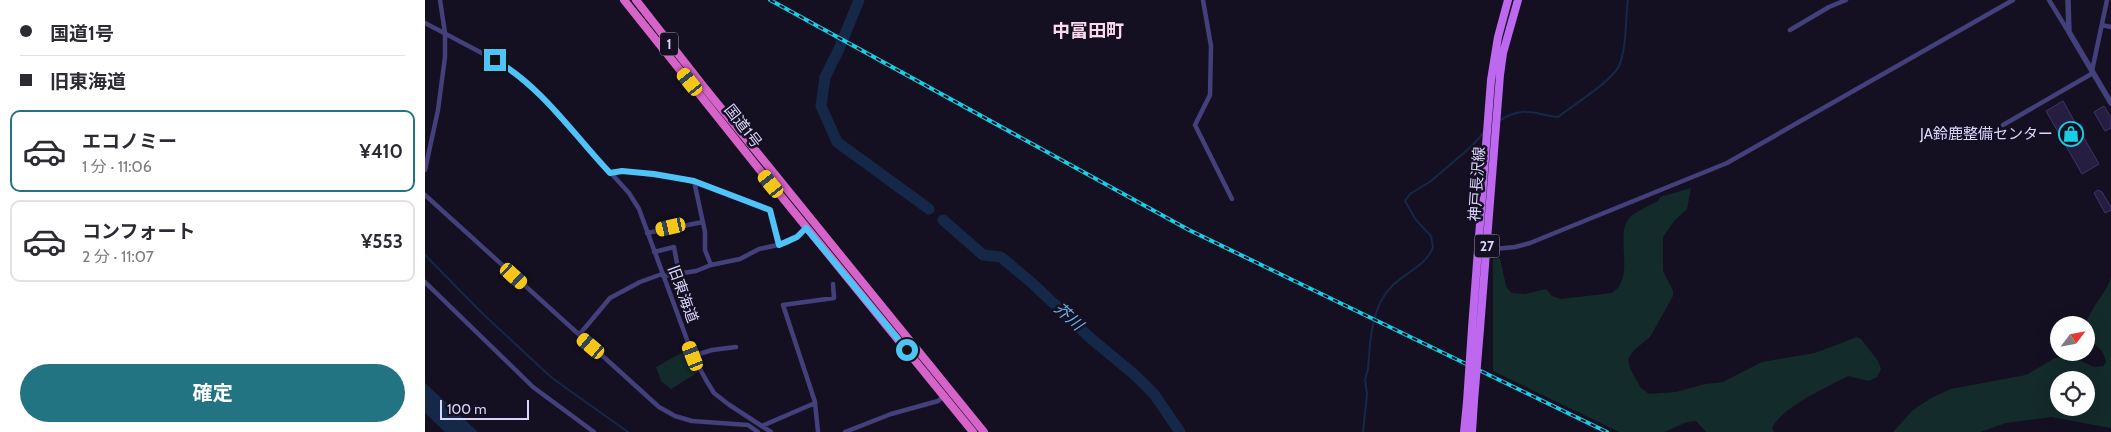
<!DOCTYPE html>
<html lang="ja">
<meta charset="utf-8">
<style>
:root{--surface:#fff;--page:#f2f2f3;--text:#2b2b33;--muted:#7c7c81;--line:#e1e1e2;--accent:#227483}
body{margin:0;font-family:Cabin,"Noto Sans JP",sans-serif;background:var(--page);color:var(--text);height:100vh;display:flex;flex-direction:column;font-size:19px;white-space:nowrap}
*{box-sizing:border-box;margin:0}
p{font-size:16px;color:var(--muted)}
.icon{flex:none;width:28px;height:28px;fill:none;stroke:currentColor;stroke-width:2;stroke-linecap:round;stroke-linejoin:round}
.map{position:relative;flex:1;overflow:hidden}
.drawer{display:flex;flex-direction:column;background:var(--surface);width:425px}
.drawer>*{flex:none}
.hud{display:grid;align-content:center;height:110px;padding:0 20px;background:var(--surface)}
.needle{width:32px;rotate:58deg}
.fabs{position:absolute;left:1625px;top:316px;display:grid;gap:10px}
.fabs a{display:grid;place-items:center;width:45px;height:45px;border-radius:50%;background:var(--surface);box-shadow:0 5px 20px #0002;font-size:25px}
.scale{position:absolute;left:15px;bottom:12px;width:89px;box-sizing:border-box;padding-left:5px;border:2px solid #dad6fb;border-top:0;font-size:14px;line-height:18px;white-space:nowrap;color:#dad6fb;-webkit-text-stroke:4px #141022;paint-order:stroke}
.end{position:absolute;width:22px;height:22px;margin:-11px;border:6px solid #4fc3f7;background:#111;box-shadow:0 0 0 2px #111}
.from{border-radius:50%}
.car{position:absolute;width:15px;height:30px;margin:-15px -8px;border-radius:6px;box-shadow:0 0 4px 1px #0007;background:linear-gradient(#f5c518 24%,#345 0 40%,#f5c518 0 76%,#345 0 86%,#f5c518 0)}
.hud b{display:flex;align-items:center;gap:18px;height:48px;font-size:19px}
.hud b+b{border-top:1px solid var(--line)}
.hud i{width:12px;height:12px;background:var(--text)}
ul{padding:0;list-style:none}
li{display:flex;align-items:center;gap:15px;height:82px;margin:0 10px 8px;padding:0 10px;border:2px solid var(--line);border-radius:10px}
li div{flex:1}
li b{display:block;font-size:19px}
li em{font-style:normal;font-weight:700}
li.on{border-color:var(--accent)}
li>.icon{width:45px;height:45px;stroke-width:1.5}
.action{display:flex;gap:10px;margin-top:auto;padding:10px 20px}
.action a{flex:1;height:58px;border-radius:30px;background:var(--accent);color:#fff;font-size:20px;font-weight:700;line-height:58px;text-align:center}
main{display:flex;flex:1;min-height:0}
.map>svg:first-child{display:block}
.green{fill:#142b2b;fill-rule:evenodd}
.water{fill:#152847}
.lines{fill:none;stroke-linecap:round;stroke-linejoin:round}
.stream{stroke:#152847;stroke-width:2}
.river{stroke:#152847;stroke-width:11}
.building{fill:#261e41;stroke:#3e336a}
.minor{stroke:#43407c;stroke-width:4.5}
.tertiary{stroke:#43407c;stroke-width:5.5}
.primary{stroke:#be68ef;stroke-width:8}
.trunk{stroke:#d663c8;stroke-width:8}
.rail-casing{stroke:#18cee4;stroke-width:4}
.rail{stroke:#141022;stroke-width:2;stroke-dasharray:5.5;stroke-linecap:butt}
.primary-bridge{stroke:#be68ef;stroke-width:8}
.route{stroke:#4fc3f7;stroke-width:6}
.labels{text-anchor:middle;stroke-width:5;stroke-linejoin:round;paint-order:stroke}
.shield{fill:#141022;stroke:#9f9bba;stroke-width:1}
.shield-label{font-size:14px;font-weight:bold;fill:#dad6fb}
.street-label{font-size:15px;fill:#dad6fb;stroke:#141022}
.poi-label{font-size:15px;fill:#dad6fb;stroke:#141022;text-anchor:end}
.water-label{font-size:16px;font-style:italic;fill:#6fb3f0;stroke:#141022}
.quarter-label{font-size:18px;font-weight:bold;fill:#fbd8ee;stroke:#141022}
</style>
<main>
<section class="drawer">
<div class="hud">
<b><i class="from"></i>国道1号</b>
<b><i></i>旧東海道</b>
</div>
<ul>
<li class="on"><svg class="icon" aria-label="car" viewBox="0 0 24 24"><path d="M5 17H2v-5l4-1 3-4h7l3 4 3 1v5h-3M9 17h6M6 11h13"/><circle cx="7" cy="17" r="2"/><circle cx="17" cy="17" r="2"/></svg><div><b>エコノミー</b><p>1 分 · 11:06</p></div><em>¥410</em></li>
<li><svg class="icon" aria-label="car" viewBox="0 0 24 24"><path d="M5 17H2v-5l4-1 3-4h7l3 4 3 1v5h-3M9 17h6M6 11h13"/><circle cx="7" cy="17" r="2"/><circle cx="17" cy="17" r="2"/></svg><div><b>コンフォート</b><p>2 分 · 11:07</p></div><em>¥553</em></li>
</ul>
<div class="action"><a>確定</a></div>
</section>
<div class="map">
<svg width="1686" height="432" viewBox="0 0 1686 432">
<rect width="100%" height="100%" fill="#141022"/>
<path class="green" d="M1266 188 1262 209 1249 221 1238 237V271L1248 291V296L1225 337 1208 351 1203 359 1205 368 1209 376 1216 388 1224 394 1251 392 1280 384 1298 382 1337 362 1390 353 1432 337 1436 339 1453 361 1456 369 1452 377 1444 381 1423 376C1401 388 1358 406 1347 428L1349 432H1281L1271 421 1262 422 1239 432H1194L1068 371V259L1075 258 1081 286 1086 293 1100 294 1121 289 1127 296 1136 299 1187 293C1211 278 1190 238 1203 220 1208 212 1224 206 1233 201L1235 197Z
M1686 278V428L1626 417 1581 423 1555 432H1468L1488 410 1508 397 1526 389 1601 375 1630 358 1652 359 1669 367 1678 366 1681 362C1679 346 1665 345 1661 330 1658 317 1682 292 1686 278ZM1634 380H1661V408H1634Z
M263 349 273 372 246 389 236 381 231 367Z"/>
<path class="water" d="M0 383 53 432H20L0 413Z"/>
<g class="lines">
<path class="stream" d="M1074 121C1098 105 1108 114 1133 117 1147 106 1187 81 1194 66 1202 47 1200 21 1203 0
M0 255 57 313 127 378 203 432
M938 432 942 394 940 380 943 369C945 342 946 306 967 286 981 272 1001 266 1008 247L1006 236 991 220 980 201 985 194 1006 181 1047 146 1060 131"/>
<path class="river" d="M434 0 414 49 400 77 396 106 412 142 504 209
M518 220 558 255 576 257 607 283 663 336 711 376 729 394 755 432"/>
</g>
<path class="building" d="M1638 101 1651 124H1656L1658 128 1656 129 1659 138 1674 164 1657 174 1621 111Z
M1679 106 1686 118V128L1680 131 1669 112Z
M1673 190 1677 192 1686 207V210L1680 213 1669 193Z"/>
<g class="lines">
<path class="minor" d="M778 0 786 46 785 95 770 125 807 199
M1624 0 1643 31
M0 23 70 60 93 75 115 95 204 193 214 209 268 356 281 380 289 393 303 404 346 432
M1677 25 1686 27
M1365 30 1404 7 1421 0
M1667 71 1682 0
M1578 125 1668 73
M0 170 13 110 20 57V33L15 0
M185 173 197 171 259 179 345 210 353 245
M269 181 280 232V250L286 265
M0 195 234 407 250 416 267 421 323 425 333 432
M222 233 278 222
M1059 250 1090 247 1105 243 1302 163 1588 0
M229 252 249 247 254 274
M238 276 271 271 286 265 315 259 334 249 362 243 372 237 381 228
M0 282 108 387 169 432
M154 335 185 298 215 282 237 274
M268 356 287 350 311 347
M337 426 390 403
M393 432 390 402 358 305 409 298 408 284
M420 432 466 414 513 401 519 396"/>
<path class="tertiary" d="M1643 0 1644 32 1686 103"/>
<path class="primary" d="M1047 328 1066 80 1073 37 1083 0
M1055 329 1075 75 1078 53 1093 0
M1039 432 1042 402
M1047 432 1049 401"/>
<path class="trunk" d="M199 0 334 169 548 432
M211 0 279 87 559 432"/>
<defs>
<path id="rail" d="M345 0 764 230 1182 432"/>
</defs>
<use href="#rail" class="rail-casing"/>
<use href="#rail" class="rail"/>
<path class="primary-bridge" d="M1049 401 1055 329
M1042 402 1047 328"/>
</g>
<g class="lines">
<path class="route" d="M70 60C117 87 149 135 185 173L197 171 229 174 269 181 345 210 354 245 372 237 381 228 482 350"/>
</g>
<defs>
<symbol id="shop-ring" viewBox="-11 -11 22 22"><circle r="9.5" fill="#141022" stroke="#18cee4" stroke-width="1.5"/><path d="M-5-2.5h2.3a2.7 3.5 0 0 1 5.4 0H5L5.5 6h-11ZM-1.5-2.5h3a1.5 2.3 0 0 0-3 0Z" fill="#18cee4"/></symbol>
</defs>
<g fill-rule="evenodd">
<use href="#shop-ring" x="1632" y="120" width="28" height="28"/>
</g>
<g class="labels">
<g class="shield">
<rect x="235" y="32.5" width="18" height="23" rx="4"/>
<rect x="1049.5" y="234.5" width="25" height="23" rx="4"/>
</g>
<g class="shield-label">
<text x="244" y="49">1</text>
<text x="1062" y="251">27</text>
</g>
<g class="street-label">
<text transform="translate(318 126) rotate(52)" y="5">国道1号</text>
<text transform="translate(1052 184) rotate(-86)" y="5">神戸長沢線</text>
<text transform="translate(258 294) rotate(70)" y="5">旧東海道</text>
</g>
<g class="poi-label">
<text x="1628" y="139">JA鈴鹿整備センター</text>
</g>
<g class="water-label">
<text transform="translate(644 316) rotate(42)" y="6">芥川</text>
</g>
<g class="quarter-label">
<text x="663" y="37">中冨田町</text>
</g>
</g>
</svg>
<div class="fabs">
<a><svg class="needle" viewBox="-14 -14 28 28"><path d="M0-13l5 13h-10z" fill="#e53935"/><path d="M0 13l5-13h-10z" fill="#7c7c81"/></svg></a>
<a><svg class="icon" aria-label="locate" viewBox="0 0 24 24"><circle cx="12" cy="12" r="6"/><path d="M12 2v4M12 18v4M2 12h4M18 12h4"/></svg></a>
</div>
<div class="scale">100 m</div>
<i class="end from" style="left:482px;top:350px"></i>
<i class="end" style="left:70px;top:60px"></i>
<i class="car" style="left:265px;top:82px;rotate:321deg"></i>
<i class="car" style="left:346px;top:184px;rotate:321deg"></i>
<i class="car" style="left:246px;top:227px;rotate:257deg"></i>
<i class="car" style="left:89px;top:276px;rotate:132deg"></i>
<i class="car" style="left:166px;top:346px;rotate:310deg"></i>
<i class="car" style="left:268px;top:356px;rotate:339deg"></i>
</div>
</main>
